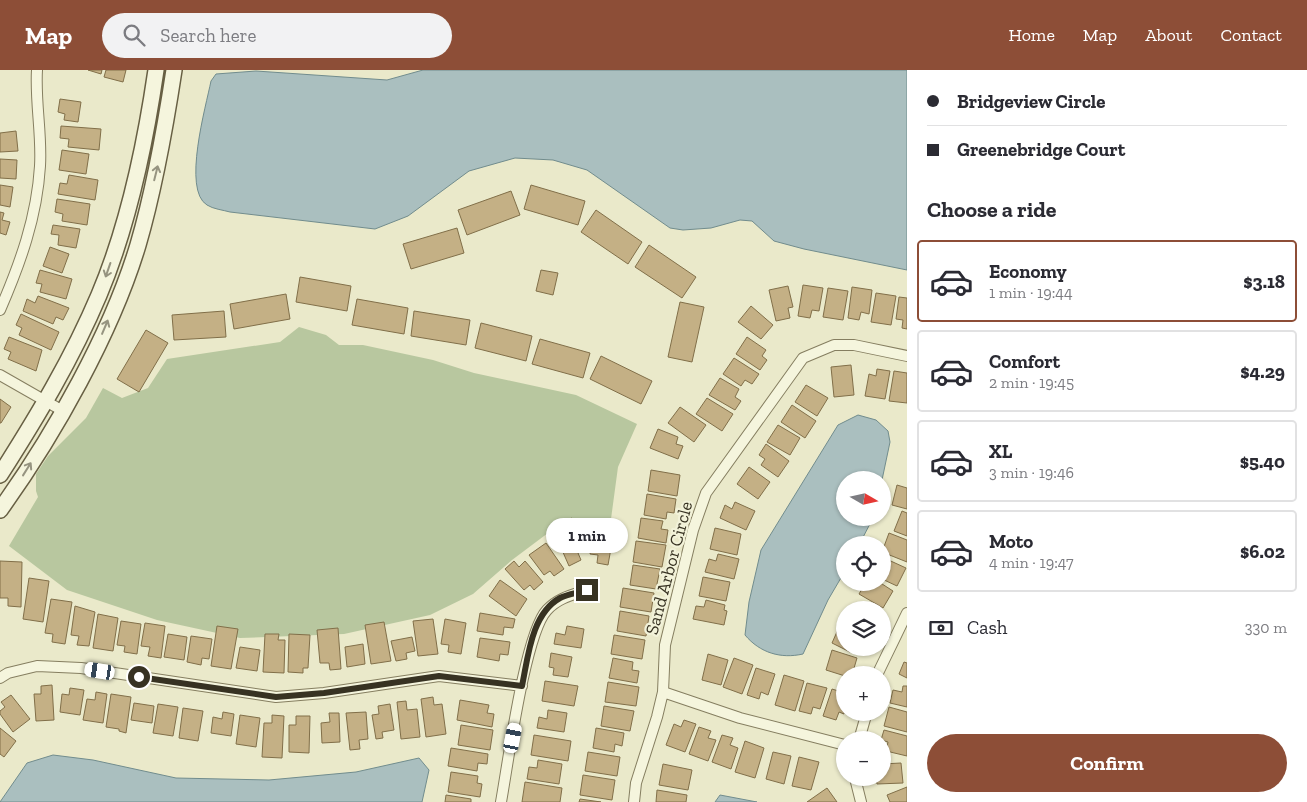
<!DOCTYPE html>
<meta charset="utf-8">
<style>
:root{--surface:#fff;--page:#f2f2f3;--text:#2b2b33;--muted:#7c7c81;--line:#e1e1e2;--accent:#8d4e37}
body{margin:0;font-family:"Zilla Slab",serif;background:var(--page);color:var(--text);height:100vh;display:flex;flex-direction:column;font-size:19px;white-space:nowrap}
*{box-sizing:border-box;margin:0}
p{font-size:16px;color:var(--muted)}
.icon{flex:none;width:28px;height:28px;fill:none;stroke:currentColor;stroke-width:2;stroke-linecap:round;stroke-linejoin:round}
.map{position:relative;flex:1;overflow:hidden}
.sheet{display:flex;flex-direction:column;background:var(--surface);width:400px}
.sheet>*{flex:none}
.top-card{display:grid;align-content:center;height:110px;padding:0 20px;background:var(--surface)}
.needle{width:32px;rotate:99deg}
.tools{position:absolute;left:836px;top:401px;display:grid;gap:10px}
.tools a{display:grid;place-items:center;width:55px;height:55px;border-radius:50%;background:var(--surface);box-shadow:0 1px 4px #0004;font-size:25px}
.end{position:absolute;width:22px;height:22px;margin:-11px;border:6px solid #373222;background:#fff;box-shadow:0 0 0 2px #fff}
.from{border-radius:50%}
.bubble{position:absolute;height:35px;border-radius:18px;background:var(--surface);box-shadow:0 1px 4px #0004;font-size:16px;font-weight:800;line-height:35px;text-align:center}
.car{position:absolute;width:15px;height:30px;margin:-15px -8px;border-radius:6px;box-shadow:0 0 4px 1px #0007;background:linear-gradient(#fff 24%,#345 0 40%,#fff 0 76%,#345 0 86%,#fff 0)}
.top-card b{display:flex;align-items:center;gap:18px;height:48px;font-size:19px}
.top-card b+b{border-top:1px solid var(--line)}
.top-card i{width:12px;height:12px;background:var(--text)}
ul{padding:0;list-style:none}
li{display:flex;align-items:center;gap:15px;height:82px;margin:0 10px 8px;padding:0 10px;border:2px solid var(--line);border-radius:5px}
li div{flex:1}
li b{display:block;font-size:19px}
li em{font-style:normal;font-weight:800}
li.selected{border-color:var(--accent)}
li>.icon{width:45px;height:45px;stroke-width:1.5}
h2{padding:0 20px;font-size:22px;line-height:60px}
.pay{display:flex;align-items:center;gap:12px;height:55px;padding:0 20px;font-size:19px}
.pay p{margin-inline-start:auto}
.cta{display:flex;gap:10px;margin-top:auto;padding:10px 20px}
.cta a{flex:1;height:58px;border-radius:30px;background:var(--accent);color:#fff;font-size:20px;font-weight:800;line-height:58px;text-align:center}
header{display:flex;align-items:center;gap:30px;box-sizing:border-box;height:70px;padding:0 25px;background:var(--accent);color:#fff}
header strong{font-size:24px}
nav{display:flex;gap:28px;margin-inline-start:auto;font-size:18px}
.search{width:350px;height:45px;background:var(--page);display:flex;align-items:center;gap:12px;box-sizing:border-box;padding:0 18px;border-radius:28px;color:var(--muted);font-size:19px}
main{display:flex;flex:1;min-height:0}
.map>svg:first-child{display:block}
.green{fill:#b8c79f}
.water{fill:#aabfbf;stroke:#718c8d}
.building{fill:#c4b085;stroke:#816f49}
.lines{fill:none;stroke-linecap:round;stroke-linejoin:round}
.street-casing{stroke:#857e60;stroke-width:12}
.secondary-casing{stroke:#675f43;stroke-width:18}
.street{stroke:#f5f5dd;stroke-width:10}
.secondary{stroke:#f5f5dd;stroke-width:15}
.oneway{stroke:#969480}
.route{stroke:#373222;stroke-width:6}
.labels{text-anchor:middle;stroke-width:4.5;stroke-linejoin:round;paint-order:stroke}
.street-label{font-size:18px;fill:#373222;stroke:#f2f2d9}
</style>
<header>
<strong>Map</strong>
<div class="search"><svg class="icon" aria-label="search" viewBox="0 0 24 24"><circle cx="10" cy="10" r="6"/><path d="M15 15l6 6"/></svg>Search here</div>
<nav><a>Home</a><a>Map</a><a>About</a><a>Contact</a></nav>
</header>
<main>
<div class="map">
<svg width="907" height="732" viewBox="0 0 907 732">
<rect width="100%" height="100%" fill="#eae9ca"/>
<path class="green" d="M299 257 326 265 339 275H363L433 290 474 303 576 325 637 354 618 397 611 449H585L556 457 512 490 473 524 430 545 344 564 240 568 157 550 67 520 9 476 38 427 36 421V404L48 386 86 348 103 318 122 328 148 318 167 289 280 272Z"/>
<path class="water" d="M423 0H907V200L804 179 774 171 752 151 740 150 711 158 683 160 670 158 587 100 553 90 515 88 469 101 408 146 375 159 230 142C223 140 213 139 207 135 182 120 206 36 211 11L216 4 256 1 387 10Z
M858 345 876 350 888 361 890 372 882 410H845V448H873L859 475H845V501L828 530 803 584C781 589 760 583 745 565L749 532 761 480 838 355Z
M53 685 93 690 176 708 269 710 356 702 419 688 429 700 422 732H0L27 693Z
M720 725 757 732H715Z"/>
<path class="building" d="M88 0H102L101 4Z
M106 0H126L123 12 104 7Z
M60 29 81 32 78 52 64 50 65 44 58 42Z
M61 56 101 59 99 80 68 77 69 69 60 68Z
M16 61 18 81 0 82V63Z
M62 80 89 84 86 104 59 100Z
M0 89 17 90 16 109 0 108Z
M69 105 98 110 95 130 58 124 60 113 67 114Z
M0 115 13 117 10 137 0 135Z
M531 115 585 131 578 155 524 139Z
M511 121 520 145 467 165 458 140Z
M57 129 90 134 87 155 62 151 63 144 55 142Z
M596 140 642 172 628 194 581 162Z
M0 142 4 143 2 150 10 152 6 165 0 163Z
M53 155 80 159 76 178 58 175 59 165 51 164Z
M457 158 464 183 411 199 403 174Z
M649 175 696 207 682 228 635 197Z
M50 177 69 184 62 203 43 196Z
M40 200 72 209 66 229 40 222 42 214 36 213Z
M541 200 558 203 553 225 536 221Z
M300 207 351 216 347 241 296 232Z
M803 215 823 218 819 241 812 240 810 248 798 246Z
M788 216 793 237 788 238 790 248 776 251 769 220Z
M852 217 872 220 869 244 861 242 859 250 848 248Z
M828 218 848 221 843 250 823 247Z
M876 223 896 226 891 255 871 252Z
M286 224 290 249 234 259 230 234Z
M38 226 69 238 63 250 56 247 53 254 23 241 27 229 35 233Z
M899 227 907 228V259L902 258 903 250 896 249Z
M357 229 408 238 404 264 352 255Z
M680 232 704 237 692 292 668 287Z
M751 236 773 255 761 269 738 252Z
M224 241 226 267 174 270 172 245Z
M414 241 470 250 466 275 411 266Z
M21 244 59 262 51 280 19 265 22 258 16 255Z
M481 253 532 266 526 291 475 278Z
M146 260 168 273 139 322 117 309Z
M9 267 42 280 36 301 8 289 11 282 4 279Z
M747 267 766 280 762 286 767 290 760 300 736 284Z
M540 269 590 283 583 308 532 294Z
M601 286 652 311 641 334 590 309Z
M734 288 759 304 752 314 745 310 741 316 723 304Z
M851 295 854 325 834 327 831 297Z
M877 299 890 301 885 329 865 326 869 304 876 306Z
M894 301 907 303V333L889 331Z
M720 308 739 319 735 327 741 331 735 340 709 325Z
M806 315 828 328 817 346 795 332Z
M707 328 733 344 722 361 696 344Z
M0 329 11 337 1 353H0Z
M792 335 816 351 805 368 781 352Z
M680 337 706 355 694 372 668 353Z
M778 355 800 368 790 385 767 372Z
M658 359 678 367 676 374 683 376 678 389 650 378Z
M766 374 789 391 778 407 761 395 765 389 759 385Z
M749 397 770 412 758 429 737 414Z
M651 400 680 405 677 426 648 421Z
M897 415 907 418V439L892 435Z
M647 424 676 429 674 443 667 442 666 449 644 445Z
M735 432 755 441 746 460 720 448 725 435 732 439Z
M902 441 907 443V466L894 461Z
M572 448 586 479 578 483 581 490 569 496 552 457Z
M641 448 663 451 661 459 668 460 666 473 638 468Z
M595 452 615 456 608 495 597 493 598 485 590 484Z
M715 458 741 464 737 485 710 479Z
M889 463 907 470V492L882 482Z
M636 471 666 475 662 497 633 492Z
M546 473 564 499 554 506 550 501 544 505 529 485Z
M718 484 739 489 734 509 705 502 709 489 716 491Z
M882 487 906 498 897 516 882 509Z
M0 491 22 492 21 537 8 536V528H0Z
M514 491 519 497 525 491 543 512 534 520 530 515 524 520 505 499Z
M633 495 660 499 656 519 630 515Z
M703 507 730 512 726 531 699 526Z
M29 508 49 511 43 552 23 549Z
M500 510 527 529 516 546 489 526Z
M866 512H879L893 521 883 538 859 524Z
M623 518 654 523 651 542 620 537Z
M51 529 72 532 65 574 52 572 53 564 45 563Z
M706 530 725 535 724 540 727 541 724 555 693 549 696 536 704 537Z
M856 533 869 540H852Z
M75 536 95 542 89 576 77 575 79 566 71 565Z
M620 541 649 546 646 566 617 561Z
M480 543 515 549 513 558 504 557 503 565 477 561Z
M98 544 118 548 113 581 93 578Z
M433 549 438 584 418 586 413 551Z
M445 549 466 553 461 584 448 582 449 575 441 574Z
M121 551 141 554 137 584 124 582 125 576 117 575Z
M384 552 391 591 371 594 365 555Z
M145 553 165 556 161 588 148 586 150 577 141 576Z
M840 555 845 557V578H852L850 582 832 573Z
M217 556 238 559 231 599 211 596Z
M567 556 584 559 581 578 554 574 556 563 565 565Z
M338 558 341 599 330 600 329 593H320L317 560Z
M168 564 187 567 184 590 164 587Z
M265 564H279L278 570H285L284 603 263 602Z
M289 564 310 565 308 598H303V603L288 602Z
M614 565 645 570 642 589 611 584Z
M191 566 212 569 209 589 202 588 201 595 187 592Z
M412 567 415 581 406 583 407 589 396 591 391 571Z
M480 568 510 572 508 585 500 584 499 591 477 587Z
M363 574 365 594 347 597 345 577Z
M240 577 260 580 257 601 236 598Z
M832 580 857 588 852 605 845 606 826 600Z
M551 583 572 587 568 607 553 605 554 598 549 597Z
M708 584 728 590 721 615 702 610Z
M613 588 633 592 632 600 639 601 637 613 609 608Z
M734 588 753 595 742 624 723 617Z
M904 592 907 593V608L899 604Z
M756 598 775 604 768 625 761 622 759 629 747 625Z
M784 605 804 611 795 641 775 635Z
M545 611 578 616 574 636 542 631Z
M608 612 639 617 636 636 605 632Z
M807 613 827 618 820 639 813 637 811 644 799 641Z
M52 615 54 650 36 651 34 624H41V616Z
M903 616H907V637L890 633 893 620 902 622Z
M70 618 84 620 80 645 60 642 62 624 69 625Z
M832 619 845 623 844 644 839 642 836 650 823 646Z
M96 622 107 624 103 653 83 650 87 629 95 630Z
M111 624 131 627 126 663 119 661V659L106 657Z
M11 625 30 649 13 662 0 644V641L5 637 1 632Z
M433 627 434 635 442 634 446 664 426 667 421 629Z
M460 630 489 635 487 643 494 644 492 657 457 650Z
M406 631 407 640 417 639 420 667 401 669 397 632Z
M134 633 154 636 152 653 131 650Z
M158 634 178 637 173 666 153 663Z
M390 634 394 660 382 662 383 668 376 669 372 645 379 644 378 636Z
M604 636 634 641 630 661 601 656Z
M889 637 907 642V662L884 656Z
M183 638 203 641 198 671 179 668Z
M548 640 567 643 564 662 537 658 539 647 547 649Z
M223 642 234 644 231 666 211 663 213 647 222 649Z
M366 642 368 669 359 670 360 679 350 680 346 643Z
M329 643H339L340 672 322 673 321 653 330 652Z
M240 645 260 648 256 677 236 674Z
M272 645 284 646 282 688 262 687 264 653H272Z
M296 646H310L309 683 289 682V655H296Z
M684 650 696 654 685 682 666 675 674 654 681 657Z
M461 655 493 660 490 680 458 675Z
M699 657 711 661 708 668 716 670 708 691 689 684Z
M0 658 16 671 4 687 0 684Z
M596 658 624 663 622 676 615 674 614 682 593 678Z
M884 660 907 666V686L886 681 888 672 881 670Z
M534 665 571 671 568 691 531 685Z
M722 665 733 668 730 675 738 678 731 699 712 692Z
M745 671 764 678 755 708 735 702Z
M451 678 488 684 487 694 478 693 477 701 448 696Z
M588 682 620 687 617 706 585 701Z
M773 682 791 686 784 714 766 709Z
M799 687 819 692 811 720 792 716Z
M538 690 562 694 559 714 527 709 529 697 537 698Z
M901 693 903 713 877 714 876 708H882V694Z
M663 694 692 700 688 720 659 715Z
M451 702 478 706 477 713 482 714 480 727 448 722Z
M583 705 615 710 612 730 580 725Z
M525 712 562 718 560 732H522Z
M907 717V732H890L887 725Z
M827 718 837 732H807Z
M657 720 687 725 686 732H656Z
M446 725 471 729V732H445Z
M580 729 601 732H579Z"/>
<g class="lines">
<defs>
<path id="street" d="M0 240C20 194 37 147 40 96 42 64 35 32 37 0
M0 305 63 341
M877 605 907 543
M0 608 8 603 37 596 81 598 276 627 324 623 439 606 522 616
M663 622 740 648 845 675
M859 670 867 642
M855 708 861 732
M501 732C508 694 525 563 547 540 558 528 572 525 587 520
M634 732 636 713 657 647 663 622 665 575 693 460 706 423 803 288 834 275H854L907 286"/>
<path id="secondary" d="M0 405C37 347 72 289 99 225 129 154 145 76 156 0
M0 440C54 365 112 262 138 175 155 117 165 59 174 0"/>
</defs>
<use href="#street" class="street-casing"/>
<use href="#secondary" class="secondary-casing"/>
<use href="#street" class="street"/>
<use href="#secondary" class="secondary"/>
</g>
<defs><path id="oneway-shaft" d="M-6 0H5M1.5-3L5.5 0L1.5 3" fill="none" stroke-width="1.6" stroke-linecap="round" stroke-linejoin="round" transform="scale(1.25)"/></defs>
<g class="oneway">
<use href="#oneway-shaft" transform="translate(156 103) rotate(-76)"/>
<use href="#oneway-shaft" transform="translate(108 200) rotate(109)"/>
<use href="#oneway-shaft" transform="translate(105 257) rotate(-67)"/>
<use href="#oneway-shaft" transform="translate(27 399) rotate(-58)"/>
</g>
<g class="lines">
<path class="route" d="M139 607 276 627 324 623 439 606 522 616C528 588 531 544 560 528 568 524 578 523 587 520"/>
</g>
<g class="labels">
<g class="street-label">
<text transform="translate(669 498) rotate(-75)" y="6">Sand Arbor Circle</text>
</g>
</g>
</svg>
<div class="tools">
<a><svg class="needle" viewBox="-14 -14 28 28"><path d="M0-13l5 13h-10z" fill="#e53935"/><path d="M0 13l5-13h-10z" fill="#7c7c81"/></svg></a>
<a><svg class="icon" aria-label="locate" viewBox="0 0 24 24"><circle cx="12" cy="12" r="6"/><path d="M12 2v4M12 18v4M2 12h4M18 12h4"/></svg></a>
<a><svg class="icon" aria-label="layers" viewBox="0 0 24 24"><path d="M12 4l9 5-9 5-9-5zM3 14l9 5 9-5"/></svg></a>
<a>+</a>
<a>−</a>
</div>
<i class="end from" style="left:139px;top:607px"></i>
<i class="end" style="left:587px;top:520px"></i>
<div class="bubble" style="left:546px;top:448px;width:82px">1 min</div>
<i class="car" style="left:100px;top:601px;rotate:279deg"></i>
<i class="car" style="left:513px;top:668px;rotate:11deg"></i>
</div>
<section class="sheet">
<div class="top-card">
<b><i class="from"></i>Bridgeview Circle</b>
<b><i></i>Greenebridge Court</b>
</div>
<h2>Choose a ride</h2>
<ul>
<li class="selected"><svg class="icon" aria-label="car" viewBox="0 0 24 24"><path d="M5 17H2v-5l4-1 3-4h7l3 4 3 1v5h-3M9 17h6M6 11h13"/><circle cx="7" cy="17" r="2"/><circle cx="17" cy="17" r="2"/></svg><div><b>Economy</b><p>1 min · 19:44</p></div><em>$3.18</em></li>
<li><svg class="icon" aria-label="car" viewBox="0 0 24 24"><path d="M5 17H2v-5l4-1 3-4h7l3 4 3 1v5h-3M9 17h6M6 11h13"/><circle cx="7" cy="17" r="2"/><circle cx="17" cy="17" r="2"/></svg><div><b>Comfort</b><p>2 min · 19:45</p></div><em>$4.29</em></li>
<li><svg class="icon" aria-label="car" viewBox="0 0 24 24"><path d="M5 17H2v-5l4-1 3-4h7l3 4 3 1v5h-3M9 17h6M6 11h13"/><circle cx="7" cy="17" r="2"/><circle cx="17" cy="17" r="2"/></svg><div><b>XL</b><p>3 min · 19:46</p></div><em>$5.40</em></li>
<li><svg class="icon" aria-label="car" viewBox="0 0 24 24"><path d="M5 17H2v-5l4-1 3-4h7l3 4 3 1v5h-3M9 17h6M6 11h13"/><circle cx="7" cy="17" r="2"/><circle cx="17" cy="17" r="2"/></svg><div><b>Moto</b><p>4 min · 19:47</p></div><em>$6.02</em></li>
</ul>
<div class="pay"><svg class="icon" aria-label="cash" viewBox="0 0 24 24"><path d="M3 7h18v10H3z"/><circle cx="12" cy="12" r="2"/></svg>Cash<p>330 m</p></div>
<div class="cta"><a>Confirm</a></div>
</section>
</main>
